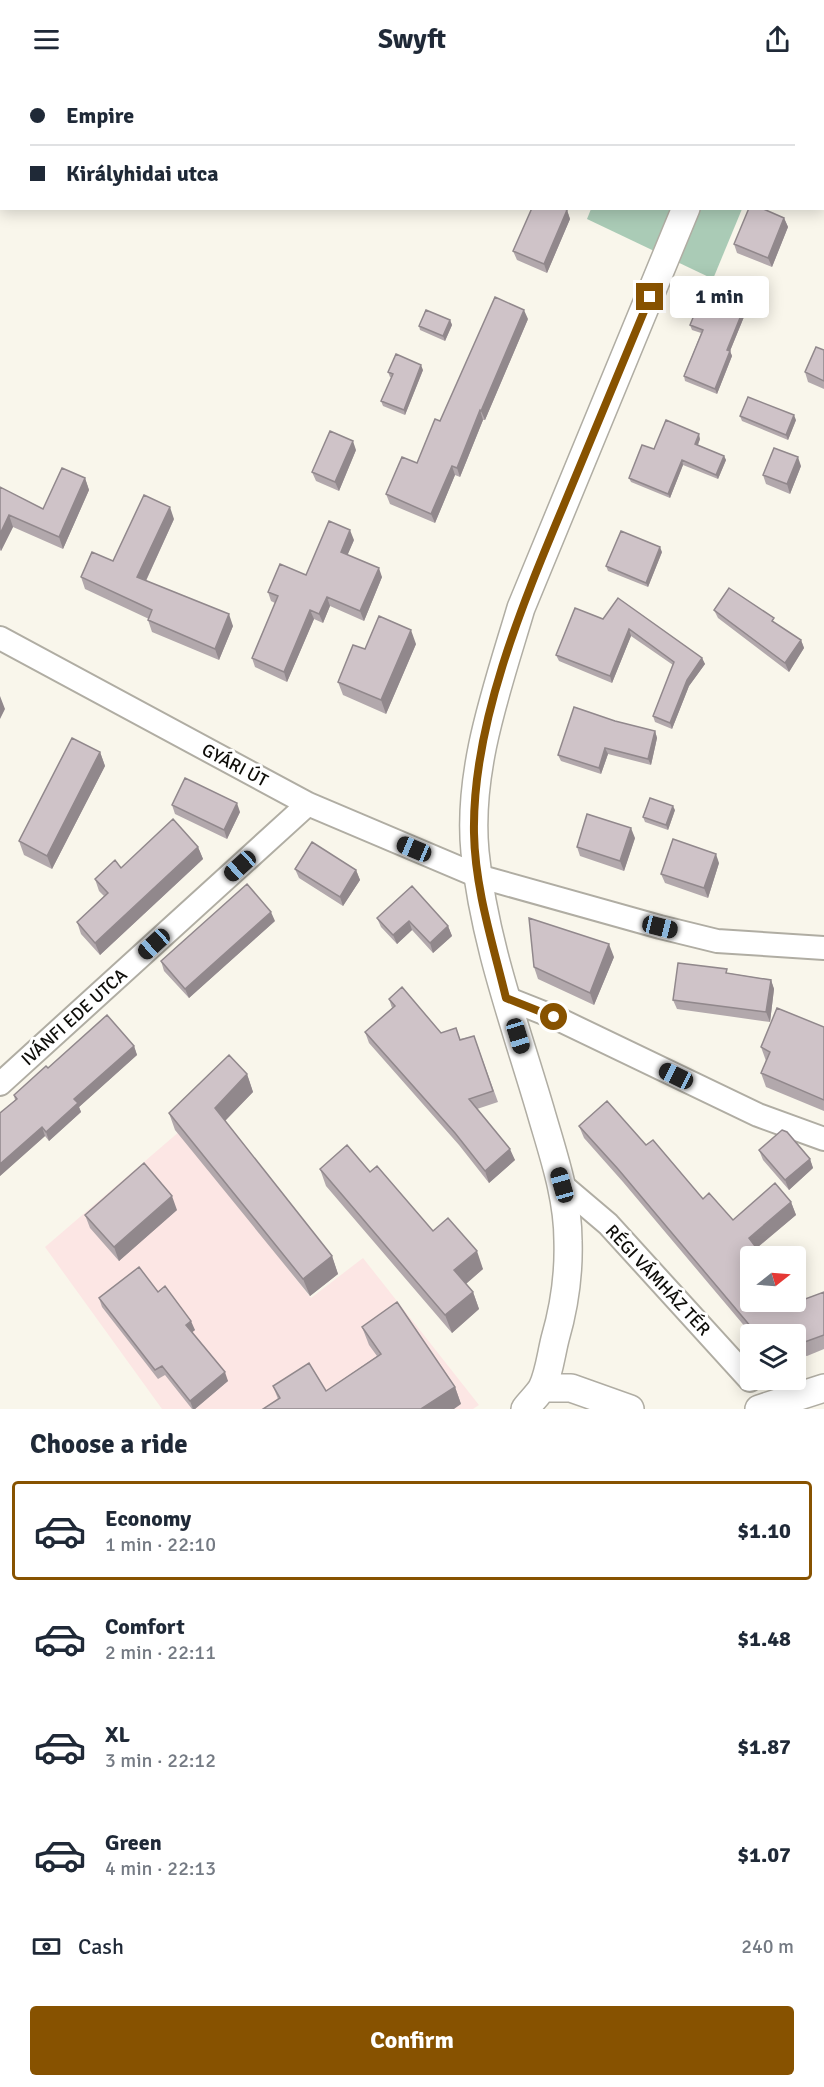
<!DOCTYPE html>
<meta charset="utf-8">
<style>
:root{--surface:#fff;--page:#f2f2f3;--text:#1f2937;--muted:#747a83;--line:#e0e1e3;--accent:#875200}
body{margin:0;font-family:Signika,sans-serif;background:var(--page);color:var(--text);height:100vh;display:flex;flex-direction:column;font-size:22px;white-space:nowrap}
*{box-sizing:border-box;margin:0}
p{font-size:20px;color:var(--muted)}
.icon{flex:none;width:33px;height:33px;fill:none;stroke:currentColor;stroke-width:2;stroke-linecap:round;stroke-linejoin:round}
.map{position:relative;height:1331px;overflow:hidden}
.sheet{display:flex;flex-direction:column;background:var(--surface);flex:1}
.sheet>*{flex:none}
.top-card{position:absolute;left:0px;top:0px;width:825px;height:132px;box-shadow:0 3px 15px #0003;display:grid;align-content:center;height:132px;padding:0 30px;background:var(--surface)}
.needle{width:39px;rotate:73deg}
.controls{position:absolute;left:740px;top:1168px;display:grid;gap:12px}
.controls a{display:grid;place-items:center;width:66px;height:66px;border-radius:6px;background:var(--surface);box-shadow:0 3px 15px #0003;font-size:30px}
.end{position:absolute;width:27px;height:27px;margin:-14px;border:8px solid #875200;background:#fff;box-shadow:0 0 0 3px #fff}
.from{border-radius:50%}
.bubble{position:absolute;height:42px;border-radius:6px;background:var(--surface);box-shadow:0 3px 15px #0003;font-size:20px;font-weight:700;line-height:42px;text-align:center}
.car{position:absolute;width:18px;height:36px;margin:-18px -9px;border-radius:8px;box-shadow:0 0 4px 2px #0007;background:linear-gradient(#222 24%,#8ab4d8 0 40%,#222 0 76%,#8ab4d8 0 86%,#222 0)}
.top-card b{display:flex;align-items:center;gap:21px;height:57px;font-size:22px}
.top-card b+b{border-top:2px solid var(--line)}
.top-card i{width:15px;height:15px;background:var(--text)}
ul{padding:0;list-style:none}
li{display:flex;align-items:center;gap:18px;height:99px;margin:0 12px 9px;padding:0 18px;border:3px solid transparent;border-radius:6px}
li div{flex:1}
li b{display:block;font-size:22px}
li em{font-style:normal;font-weight:700}
li.active{border-color:var(--accent)}
li>.icon{width:54px;height:54px;stroke-width:1.5}
h2{padding:0 30px;font-size:27px;line-height:72px}
.pay{display:flex;align-items:center;gap:15px;height:66px;padding:0 30px;font-size:22px}
.pay p{margin-inline-start:auto}
.primary-button{display:flex;gap:12px;margin-top:auto;padding:12px 30px}
.primary-button a{flex:1;height:69px;border-radius:6px;background:var(--accent);color:#fff;font-size:24px;font-weight:700;line-height:69px;text-align:center}
header{display:flex;justify-content:space-between;align-items:center;height:78px;padding:0 30px;background:var(--surface);font-size:27px;font-weight:700}
.map>svg:first-child{display:block}
.education{fill:#fce6e4}
.green{fill:#aacbb6}
.lines{fill:none;stroke-linecap:round;stroke-linejoin:round}
.minor-casing{stroke:#b0ada3;stroke-width:26}
.major-casing{stroke:#b0ada3;stroke-width:30}
.minor{stroke:#fff;stroke-width:22}
.major{stroke:#fff;stroke-width:27}
.wall{fill:#b2a8ac}
.shaded-wall{fill:#91888c}
.building{fill:#cfc3c8;stroke:#91888c;stroke-width:1.5}
.route{stroke:#875200;stroke-width:8}
.labels{text-anchor:middle;stroke-width:6;stroke-linejoin:round;paint-order:stroke}
.street-label{font-size:18px;fill:#0e0d09;stroke:#fff}
</style>
<header><svg class="icon" aria-label="menu" viewBox="0 0 24 24"><path d="M4 6h16M4 12h16M4 18h16"/></svg>Swyft<svg class="icon" aria-label="share" viewBox="0 0 24 24"><path d="M12 15V3M7 8l5-5 5 5M5 13v7h14v-7"/></svg></header>
<div class="map">
<svg width="824" height="1331" viewBox="0 0 824 1331">
<rect width="100%" height="100%" fill="#f9f6eb"/>
<path class="education" d="M180 1053 311 1220 363 1180 479 1327 473 1331H162L45 1169Z"/>
<path class="green" d="M591 131H742L713 201 587 141Z"/>
<g class="lines">
<defs>
<path id="minor" d="M0 560 308 726 478 798 660 849 717 863 824 870
M506 920 554 939 758 1037 824 1061
M0 1006 308 726
M562 1107 608 1146 750 1302"/>
<path id="major" d="M739 2V0
M542 1310H571L630 1331
M525 1331C530 1324 538 1317 542 1310 549 1296 551 1277 555 1261 564 1230 569 1196 568 1163 568 1120 554 1079 542 1038 517 952 484 865 475 774 467 692 498 608 521 530L686 130
M759 1331 824 1310"/>
</defs>
<use href="#minor" class="minor-casing"/>
<use href="#major" class="major-casing"/>
<use href="#minor" class="minor"/>
<use href="#major" class="major"/>
</g>
<path class="wall" d="M795 0H824V14V2H796Z
M567 132 570 141 547 195 517 182 513 173Z
M784 140 788 149 772 189 737 175 734 166Z
M746 225 748 229 730 273 732 278 717 316 685 303 684 298 701 255 692 252 690 247Z
M528 241 485 342H483L460 399 455 397 435 445 390 426 386 416 417 385 440 343Z
M450 242 452 247 445 263 420 252 419 248Z
M824 272V311L808 304 805 294Z
M423 292 405 337 383 328 381 323 392 300 390 299 388 294Z
M740 338 796 342 788 362 742 343Z
M700 361 698 367 724 378 726 382 718 401 683 387 670 420 631 404 629 400 654 371Z
M356 372 339 413 316 403 312 394Z
M801 388 790 416 766 406 763 397Z
M85 400 89 412 63 471 13 449 1 473 0 472V409L43 431Z
M174 441 146 503 233 548 219 582 152 554 148 542 149 541 85 511 81 499 113 483Z
M354 462 347 477 382 499 364 543 330 528 323 545 314 541 287 604 255 589 252 580 275 525 271 523 268 514 306 497Z
M662 474 648 509 608 493 606 488Z
M575 530 702 580 705 586 689 608 672 651 655 644 653 638 673 587 631 558 612 605 559 583 556 577Z
M714 532 775 545 801 562 804 570 789 594 718 540Z
M416 566 386 636 343 617 338 604 365 571Z
M615 643 655 653 657 660 651 687 608 676 601 696 561 683 558 677Z
M100 674 105 688 52 791 24 777 19 763Z
M172 727 240 734 227 761 175 736Z
M675 732 668 752 645 744 643 739Z
M635 760 624 793 580 778 577 769Z
M198 769 203 781 100 877 81 856 77 844 104 818 99 813 95 801 121 790Z
M719 785 708 820 665 805 661 796Z
M295 791 356 792 360 802 343 828 299 800Z
M377 840 448 848 452 858 433 875 412 852 397 866 381 849Z
M275 843 189 920 164 893 161 883Z
M614 879 594 927 538 901 534 889Z
M728 895 771 902 774 911 770 944 677 931 673 922Z
M389 921 441 955 456 950 460 961 474 958 498 1024 477 1031 515 1082 489 1105 459 1067 369 965 365 954 392 930Z
M824 949V1033L766 1009 761 995 766 983 761 969Z
M134 968 137 977 79 1029 81 1034 49 1063 45 1058 0 1098V1035L15 1022 14 1017 48 990Z
M247 996 253 1014 225 1043 332 1178 338 1196 310 1218 175 1052 169 1035Z
M579 1048 646 1067 703 1121 733 1142 791 1124 796 1137 757 1170 761 1179H750V1224L789 1227 824 1214V1271L807 1278 795 1276V1257H752L623 1104 584 1060Z
M759 1072 810 1081 813 1090 789 1112 763 1082Z
M320 1091 370 1094 433 1153 483 1191 466 1206 473 1214 479 1231 452 1255 326 1108Z
M177 1132 119 1183 90 1150 85 1137Z
M158 1214 195 1252 192 1254 228 1303 195 1331H192L165 1297 158 1301 102 1229 99 1220Z
M362 1249 455 1309 461 1326 278 1321 273 1308 326 1313 377 1278 369 1267Z"/>
<path class="shaded-wall" d="M22 0H31L30 2H21Z
M2 55V73L1 74 0 71V58Z
M567 132 570 141 547 195 544 186Z
M784 140 788 149 772 189 768 180Z
M746 225 748 229 730 273 732 278 717 316 715 311 727 272Z
M524 232 528 241 485 342 481 333Z
M450 242 452 247 445 263 443 258Z
M421 287 423 292 405 337 404 332Z
M480 332 483 342 460 399 457 390Z
M794 337 796 342 788 362 786 357Z
M699 356 700 361 696 371 695 366Z
M353 363 356 372 339 413 335 404Z
M724 378 726 382 718 401 716 397Z
M798 379 801 388 790 416 787 406Z
M682 382 683 387 670 420 668 416Z
M452 388 455 397 435 445 431 436Z
M85 400 89 412 63 471 59 459Z
M170 429 174 441 142 511 137 499Z
M9 437 13 449 1 473 0 469V456Z
M350 452 354 462 345 483 341 474Z
M660 469 662 474 648 509 646 505Z
M379 490 382 499 364 543 360 533Z
M327 519 330 528 323 545 319 536Z
M310 532 314 541 287 604 284 594Z
M229 536 233 548 219 582 215 571Z
M629 551 631 558 612 605 610 598Z
M411 552 416 566 386 636 381 622Z
M801 562 804 570 789 594 785 585Z
M702 580 705 586 689 608 672 651 670 645 687 602Z
M0 618 5 631 0 641Z
M655 653 657 660 651 687 648 681Z
M605 670 608 676 601 696 599 690Z
M100 674 105 688 52 791 47 778Z
M237 725 240 734 227 761 224 752Z
M673 728 675 732 668 752 666 747Z
M631 750 635 760 624 793 620 783Z
M198 769 203 781 100 877 95 865Z
M716 776 719 785 708 820 704 810Z
M356 792 360 802 343 828 340 819Z
M271 834 275 843 189 920 185 911Z
M409 843 412 852 397 866 393 857Z
M448 848 452 858 433 875 430 865Z
M609 866 614 879 594 927 590 915Z
M771 902 774 911 770 944 766 934Z
M134 968 137 977 79 1029 81 1034 49 1063 46 1054 74 1021Z
M247 996 253 1014 221 1047 215 1030Z
M42 1049 45 1058 0 1098V1086Z
M510 1071 515 1082 489 1105 485 1093Z
M810 1081 813 1090 789 1112 785 1102Z
M172 1118 177 1132 119 1183 114 1169Z
M791 1124 796 1137 753 1173 749 1160Z
M758 1172 761 1179H751Z
M477 1173 483 1191 461 1210 454 1192Z
M332 1178 338 1196 310 1218 303 1201Z
M473 1214 479 1231 452 1255 445 1237Z
M191 1243 195 1252 190 1256 186 1247Z
M225 1294 228 1303 195 1331H193L190 1323Z
M455 1309 461 1326 454 1331H421Z"/>
<path class="building" d="M0 0H22L21 2H2V55L0 58Z
M581 0H604L603 2H584Z
M814 0H824V4V2H818Z
M532 130H563L567 132 544 186 513 173Z
M749 130H761L784 140 768 180 734 166Z
M706 208 746 225 727 272 730 273 715 311 684 298 703 252 690 247Z
M495 219 524 232 481 333 480 332 457 390 452 388 431 436 386 416 402 379 417 385 435 341 440 343Z
M426 232 450 242 443 258 419 248Z
M816 269 824 272V303L805 294Z
M396 276 421 287 404 332 381 323 393 296 388 294Z
M748 319 794 337 786 357 740 338Z
M666 342 699 356 695 366 724 378 716 397 682 382 668 416 629 400 642 367 654 371Z
M330 353 353 363 335 404 312 394Z
M774 370 798 379 787 406 763 397Z
M62 390 85 400 59 459 9 437 0 456V409L43 431Z
M144 417 170 429 137 499 229 536 215 571 148 542 152 532 81 499 92 474 113 483Z
M329 443 350 452 341 474 379 490 360 533 327 519 319 536 310 532 284 594 252 580 278 518 268 514 280 486 306 497Z
M621 453 660 469 646 505 606 488Z
M729 510 774 540 772 543 801 562 785 585 714 532Z
M618 520 702 580 687 602 670 645 653 638 674 584 629 551 610 598 556 577 575 530 603 541Z
M379 538 411 552 381 622 338 604 353 567 365 571Z
M574 629 615 643 655 653 648 681 605 670 599 690 558 677Z
M72 660 100 674 47 778 19 763Z
M185 700 237 725 224 752 172 727Z
M650 720 673 728 666 747 643 739Z
M587 736 631 750 620 783 577 769Z
M173 741 198 769 95 865 77 844 108 815 95 801 115 782 121 790Z
M673 761 716 776 704 810 661 796Z
M312 764 356 792 340 819 295 791Z
M247 806 271 834 185 911 161 883Z
M412 808 448 848 430 865 409 843 393 857 377 840Z
M529 840 609 866 590 915 534 889Z
M678 885 727 891 726 895 771 902 766 934 673 922Z
M402 909 441 955 456 950 460 962 474 958 493 1013 469 1021 510 1071 485 1093 455 1055 365 954 395 928 389 921Z
M777 930 824 949V1022L761 995 770 974 761 969Z
M107 937 134 968 74 1021 78 1025 46 1054 42 1049 0 1086V1035L17 1021 14 1017 46 988 48 990Z
M229 977 247 996 215 1030 332 1178 303 1201 169 1035Z
M607 1023 646 1067 653 1062 703 1121 709 1115 733 1142 775 1105 791 1124 749 1160 758 1172 748 1181 750 1184V1224H787L789 1227 824 1214V1257L802 1265 795 1264V1257H761L757 1256 618 1091 579 1048Z
M782 1052 787 1054 810 1081 785 1102 759 1072Z
M347 1067 370 1094 377 1088 433 1153 448 1140 477 1173 454 1192 473 1214 445 1237 320 1091Z
M144 1085 172 1118 114 1169 85 1137Z
M139 1189 158 1214 165 1208 191 1243 186 1247 225 1294 190 1323 162 1288 155 1292 99 1220Z
M397 1224 455 1309 421 1331H263L280 1320 273 1308 309 1285 326 1313 381 1276 362 1249Z"/>
<g class="lines">
<path class="route" d="M554 939 506 920C493 866 475 811 474 755 472 647 522 527 563 429 592 359 621 289 650 219"/>
</g>
<g class="labels">
<g class="street-label">
<text transform="translate(235 687) rotate(28)" y="6">GYÁRI ÚT</text>
<text transform="translate(74 939) rotate(-42)" y="6">IVÁNFI EDE UTCA</text>
<text transform="translate(658 1202) rotate(47)" y="6">RÉGI VÁMHÁZ TÉR</text>
</g>
</g>
</svg>
<div class="controls">
<a><svg class="needle" viewBox="-14 -14 28 28"><path d="M0-13l5 13h-10z" fill="#e53935"/><path d="M0 13l5-13h-10z" fill="#747a83"/></svg></a>
<a><svg class="icon" aria-label="layers" viewBox="0 0 24 24"><path d="M12 4l9 5-9 5-9-5zM3 14l9 5 9-5"/></svg></a>
</div>
<i class="end from" style="left:554px;top:939px"></i>
<i class="end" style="left:650px;top:219px"></i>
<div class="bubble" style="left:670px;top:198px;width:99px">1 min</div>
<i class="car" style="left:414px;top:771px;rotate:293deg"></i>
<i class="car" style="left:240px;top:788px;rotate:228deg"></i>
<i class="car" style="left:660px;top:849px;rotate:104deg"></i>
<i class="car" style="left:154px;top:866px;rotate:228deg"></i>
<i class="car" style="left:518px;top:958px;rotate:163deg"></i>
<i class="car" style="left:676px;top:998px;rotate:296deg"></i>
<i class="car" style="left:562px;top:1107px;rotate:344deg"></i>
<div class="top-card">
<b><i class="from"></i>Empire</b>
<b><i></i>Királyhidai utca</b>
</div>
</div>
<section class="sheet">
<h2>Choose a ride</h2>
<ul>
<li class="active"><svg class="icon" aria-label="car" viewBox="0 0 24 24"><path d="M5 17H2v-5l4-1 3-4h7l3 4 3 1v5h-3M9 17h6M6 11h13"/><circle cx="7" cy="17" r="2"/><circle cx="17" cy="17" r="2"/></svg><div><b>Economy</b><p>1 min · 22:10</p></div><em>$1.10</em></li>
<li><svg class="icon" aria-label="car" viewBox="0 0 24 24"><path d="M5 17H2v-5l4-1 3-4h7l3 4 3 1v5h-3M9 17h6M6 11h13"/><circle cx="7" cy="17" r="2"/><circle cx="17" cy="17" r="2"/></svg><div><b>Comfort</b><p>2 min · 22:11</p></div><em>$1.48</em></li>
<li><svg class="icon" aria-label="car" viewBox="0 0 24 24"><path d="M5 17H2v-5l4-1 3-4h7l3 4 3 1v5h-3M9 17h6M6 11h13"/><circle cx="7" cy="17" r="2"/><circle cx="17" cy="17" r="2"/></svg><div><b>XL</b><p>3 min · 22:12</p></div><em>$1.87</em></li>
<li><svg class="icon" aria-label="car" viewBox="0 0 24 24"><path d="M5 17H2v-5l4-1 3-4h7l3 4 3 1v5h-3M9 17h6M6 11h13"/><circle cx="7" cy="17" r="2"/><circle cx="17" cy="17" r="2"/></svg><div><b>Green</b><p>4 min · 22:13</p></div><em>$1.07</em></li>
</ul>
<div class="pay"><svg class="icon" aria-label="cash" viewBox="0 0 24 24"><path d="M3 7h18v10H3z"/><circle cx="12" cy="12" r="2"/></svg>Cash<p>240 m</p></div>
<div class="primary-button"><a>Confirm</a></div>
</section>
